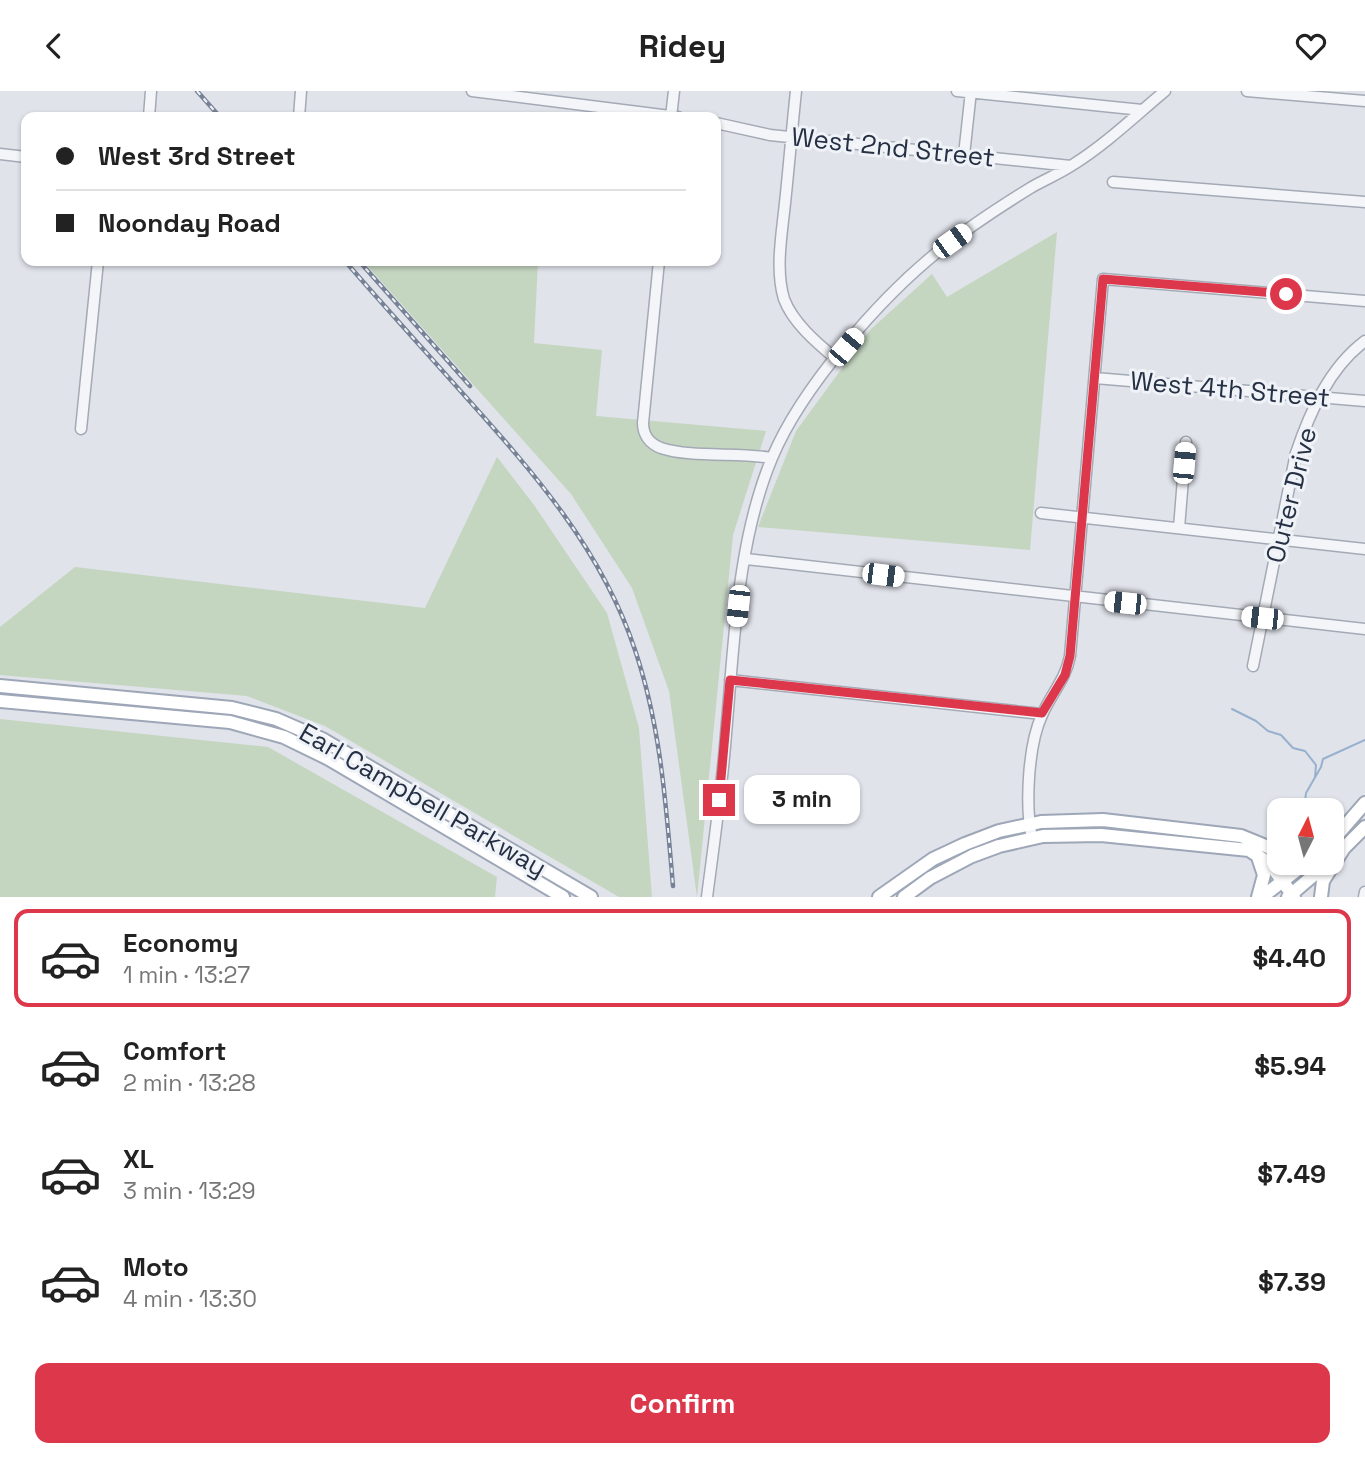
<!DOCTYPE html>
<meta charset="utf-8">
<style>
:root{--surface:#fff;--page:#f2f2f2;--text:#222;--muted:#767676;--line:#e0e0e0;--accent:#dd374b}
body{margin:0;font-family:"Space Grotesk",sans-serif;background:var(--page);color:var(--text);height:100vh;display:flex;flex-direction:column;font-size:26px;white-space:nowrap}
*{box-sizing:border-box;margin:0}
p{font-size:23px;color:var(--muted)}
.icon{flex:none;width:38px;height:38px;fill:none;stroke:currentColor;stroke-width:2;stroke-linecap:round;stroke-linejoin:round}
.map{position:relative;height:806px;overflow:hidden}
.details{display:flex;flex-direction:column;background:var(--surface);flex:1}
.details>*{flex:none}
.hud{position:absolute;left:21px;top:21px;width:700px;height:154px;border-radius:14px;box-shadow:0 2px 5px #0004;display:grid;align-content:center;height:154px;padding:0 35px;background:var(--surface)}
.needle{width:46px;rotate:6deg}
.fabs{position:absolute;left:1267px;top:707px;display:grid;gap:14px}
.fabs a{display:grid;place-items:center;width:77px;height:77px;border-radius:14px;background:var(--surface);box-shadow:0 2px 5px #0004;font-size:35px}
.end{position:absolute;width:32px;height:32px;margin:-16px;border:9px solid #dd374b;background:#fff;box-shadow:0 0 0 4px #fff}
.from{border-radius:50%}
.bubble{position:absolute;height:49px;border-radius:14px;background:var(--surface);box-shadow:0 2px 5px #0004;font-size:23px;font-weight:700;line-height:49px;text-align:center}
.car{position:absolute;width:21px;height:42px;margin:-21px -10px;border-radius:9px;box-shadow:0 0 5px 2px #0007;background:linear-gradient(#fff 24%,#345 0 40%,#fff 0 76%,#345 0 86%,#fff 0)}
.hud b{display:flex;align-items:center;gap:24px;height:66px;font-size:26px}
.hud b+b{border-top:2px solid var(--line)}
.hud i{width:18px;height:18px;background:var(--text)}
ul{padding:12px 0 0;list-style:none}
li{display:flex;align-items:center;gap:21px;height:98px;margin:0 14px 10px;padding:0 21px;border:4px solid transparent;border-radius:14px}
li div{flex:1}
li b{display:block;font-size:26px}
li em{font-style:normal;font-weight:700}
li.current{border-color:var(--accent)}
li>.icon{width:63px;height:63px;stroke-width:1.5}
.button{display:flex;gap:14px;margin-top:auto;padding:14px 35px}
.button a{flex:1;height:80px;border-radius:14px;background:var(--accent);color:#fff;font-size:28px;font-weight:700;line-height:80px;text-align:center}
header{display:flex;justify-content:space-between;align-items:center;height:91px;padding:0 35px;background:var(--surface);font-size:32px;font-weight:700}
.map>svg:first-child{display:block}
.green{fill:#c4d5c0}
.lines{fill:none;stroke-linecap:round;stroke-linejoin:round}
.stream{stroke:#97b0ce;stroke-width:2}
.minor-casing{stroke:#a4aab5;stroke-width:13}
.major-casing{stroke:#9ea7b7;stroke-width:16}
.minor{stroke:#f3f5f8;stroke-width:10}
.major{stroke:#fff;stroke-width:12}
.rail-casing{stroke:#778296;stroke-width:4.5}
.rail{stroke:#eff3f7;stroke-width:2;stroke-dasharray:5;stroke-linecap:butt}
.route{stroke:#dd374b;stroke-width:9}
.labels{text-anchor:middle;stroke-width:6;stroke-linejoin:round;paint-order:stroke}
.street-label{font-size:26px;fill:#263044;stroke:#eff3f7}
</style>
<header><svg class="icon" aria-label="back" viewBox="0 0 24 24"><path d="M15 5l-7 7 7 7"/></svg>Ridey<svg class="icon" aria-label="heart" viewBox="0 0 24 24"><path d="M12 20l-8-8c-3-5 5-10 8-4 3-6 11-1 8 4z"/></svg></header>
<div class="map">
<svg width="1365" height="806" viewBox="0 0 1365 806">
<rect width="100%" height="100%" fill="#e0e3ea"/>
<path class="green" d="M1057 141 1030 459 758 436 796 340 870 239 932 183 947 206Z
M363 170H538L534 252 602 259 596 325 766 340 733 444 697 806 669 600 632 497 571 403Z
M497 366 534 414 607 522 639 637 652 806H619L325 635 247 605 0 584V536L75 476 425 517Z
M0 628 268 656 497 786 495 806H0Z"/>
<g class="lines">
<path class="stream" d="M1232 618 1256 630 1268 640 1281 644 1293 657 1305 660 1316 674 1315 686
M1304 719 1306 702 1321 676 1323 668 1365 649"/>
<defs>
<path id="minor" d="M472 0 678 26
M796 0C792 37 789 75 785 112 782 142 775 178 784 208 793 232 817 252 836 268
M957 0 1142 19
M1247 0 1365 10
M149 26 151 0
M299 26 301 0
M671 26 674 0
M716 32 770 44 1071 75
M0 63 26 66
M964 64 971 0
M1113 91 1365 111
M659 170 643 332C643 344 650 353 661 357 691 367 739 361 772 367
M1095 287 1365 310
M81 338 98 170
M1041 422 1365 458
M1179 437 1186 351
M746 468 1365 538
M1253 575 1296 362C1310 321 1329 277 1365 250
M730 589 1042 623
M1032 747C1025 715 1028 654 1042 624 1051 603 1066 588 1070 565L1103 188 1365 210
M707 806C714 752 722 697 726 643 734 554 737 450 772 367 801 297 881 206 940 159 969 136 1001 115 1032 96 1046 88 1061 82 1074 73 1107 52 1135 25 1165 0
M1364 806 1365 801"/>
<path id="major" d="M0 595 232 617 276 628 322 648 591 806
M0 610 230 631 284 646 329 668 563 806
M1332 750 1365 712
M1340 761 1365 736
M1257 763 1264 784 1258 806
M879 806 933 768 965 753 999 740 1041 731 1103 729 1241 745 1268 756 1276 762 1279 770
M904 806 930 787 972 765 999 755 1043 745 1101 744 1249 759 1270 773 1294 806
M1262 806 1306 772
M1288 806 1328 772
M1321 806 1323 790 1344 757"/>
</defs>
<use href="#minor" class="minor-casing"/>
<use href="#major" class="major-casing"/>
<use href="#minor" class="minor"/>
<use href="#major" class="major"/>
<defs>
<path id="rail" d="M197 0 220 26
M345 170C384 215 425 260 465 305 534 382 602 459 635 559 661 636 666 715 673 795
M359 170 470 295"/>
</defs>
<use href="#rail" class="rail-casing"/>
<use href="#rail" class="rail"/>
</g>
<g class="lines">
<path class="route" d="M719 709 730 589 1042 622 1065 584 1070 565 1103 188 1286 203"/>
</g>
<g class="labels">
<g class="street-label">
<text transform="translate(893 56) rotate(6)" y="9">West 2nd Street</text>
<text transform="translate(1230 298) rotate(5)" y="9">West 4th Street</text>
<text transform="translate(1291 404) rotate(-76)" y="9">Outer Drive</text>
<text transform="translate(423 709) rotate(30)" y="9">Earl Campbell Parkway</text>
</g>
</g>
</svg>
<div class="fabs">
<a><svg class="needle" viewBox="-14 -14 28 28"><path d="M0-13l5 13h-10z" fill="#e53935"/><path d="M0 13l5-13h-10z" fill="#767676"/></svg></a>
</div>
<i class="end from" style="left:1286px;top:203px"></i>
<i class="end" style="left:719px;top:709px"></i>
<div class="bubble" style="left:744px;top:684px;width:116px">3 min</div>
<i class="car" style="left:952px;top:150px;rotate:54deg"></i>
<i class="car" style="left:846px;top:256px;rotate:40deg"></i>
<i class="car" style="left:1184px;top:372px;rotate:5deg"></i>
<i class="car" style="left:883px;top:484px;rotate:97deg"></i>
<i class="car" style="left:1125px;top:512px;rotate:276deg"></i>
<i class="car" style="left:738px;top:515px;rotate:186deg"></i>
<i class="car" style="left:1262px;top:527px;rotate:276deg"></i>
<div class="hud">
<b><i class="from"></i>West 3rd Street</b>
<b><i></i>Noonday Road</b>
</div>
</div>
<section class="details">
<ul>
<li class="current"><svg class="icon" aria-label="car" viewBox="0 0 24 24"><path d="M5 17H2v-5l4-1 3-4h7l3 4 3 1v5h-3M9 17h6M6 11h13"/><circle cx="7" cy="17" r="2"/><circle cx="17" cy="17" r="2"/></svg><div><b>Economy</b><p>1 min · 13:27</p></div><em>$4.40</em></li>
<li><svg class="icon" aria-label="car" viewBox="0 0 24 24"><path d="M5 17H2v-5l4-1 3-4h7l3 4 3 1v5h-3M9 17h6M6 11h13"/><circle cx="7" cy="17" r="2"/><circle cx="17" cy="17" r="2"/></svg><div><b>Comfort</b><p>2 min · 13:28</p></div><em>$5.94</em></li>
<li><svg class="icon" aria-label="car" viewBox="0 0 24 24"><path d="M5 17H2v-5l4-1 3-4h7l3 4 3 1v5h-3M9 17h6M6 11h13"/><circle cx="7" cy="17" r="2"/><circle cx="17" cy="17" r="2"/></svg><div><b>XL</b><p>3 min · 13:29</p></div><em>$7.49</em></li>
<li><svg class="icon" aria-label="car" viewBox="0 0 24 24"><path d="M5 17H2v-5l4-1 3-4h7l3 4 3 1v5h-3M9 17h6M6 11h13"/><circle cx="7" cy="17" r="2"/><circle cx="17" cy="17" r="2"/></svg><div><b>Moto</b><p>4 min · 13:30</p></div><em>$7.39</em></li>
</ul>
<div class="button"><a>Confirm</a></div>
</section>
